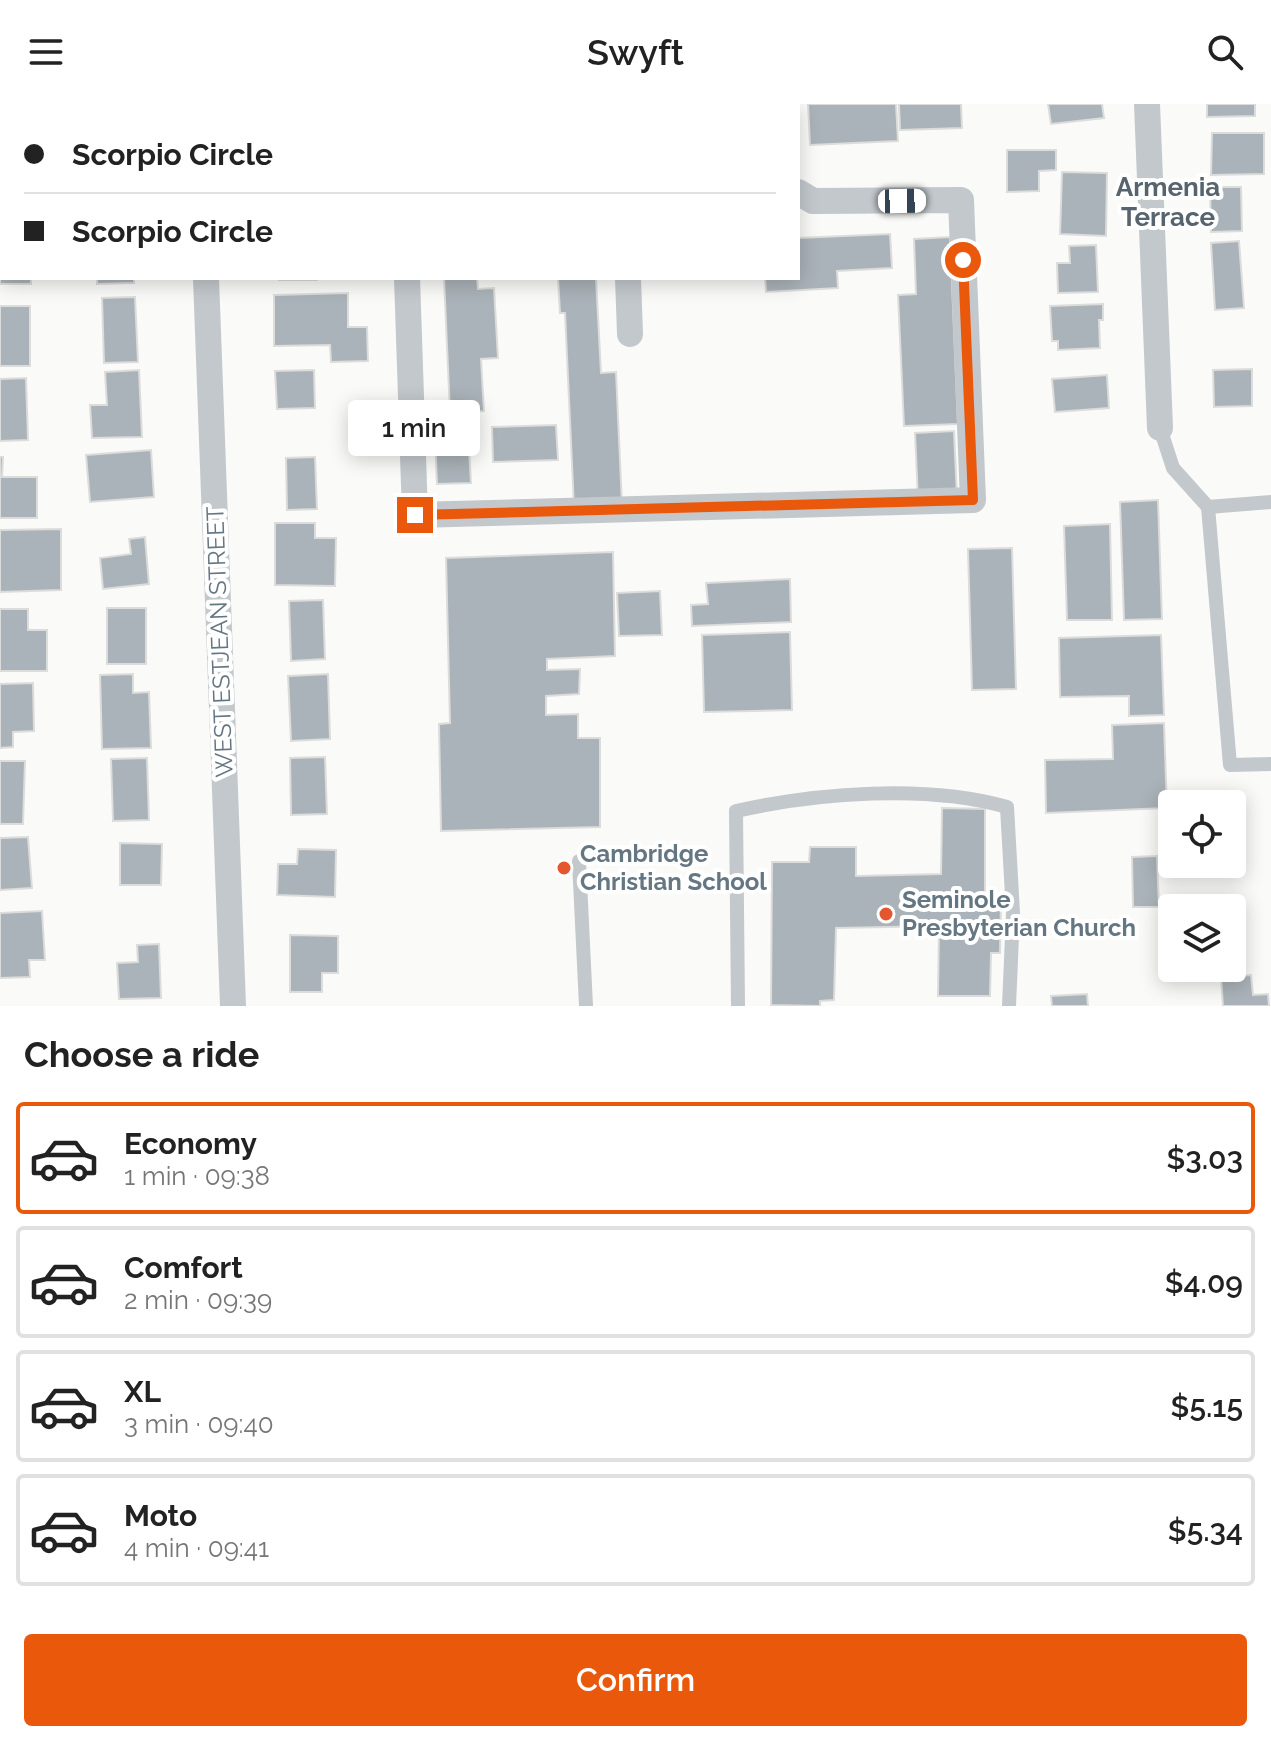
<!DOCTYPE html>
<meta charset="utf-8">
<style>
:root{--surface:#fff;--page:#f2f2f2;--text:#222;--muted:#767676;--line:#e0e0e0;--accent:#ea580c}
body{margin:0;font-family:Raleway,sans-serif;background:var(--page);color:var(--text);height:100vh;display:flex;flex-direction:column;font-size:30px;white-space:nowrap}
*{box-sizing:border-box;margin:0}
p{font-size:26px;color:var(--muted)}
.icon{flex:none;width:44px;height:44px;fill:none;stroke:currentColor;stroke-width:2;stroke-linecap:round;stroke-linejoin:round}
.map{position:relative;height:902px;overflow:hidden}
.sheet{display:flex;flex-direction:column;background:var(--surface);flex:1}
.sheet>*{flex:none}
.hud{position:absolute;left:0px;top:0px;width:800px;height:176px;box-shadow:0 4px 20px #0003;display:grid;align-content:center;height:176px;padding:0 24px;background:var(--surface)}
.buttons{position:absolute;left:1158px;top:686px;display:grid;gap:16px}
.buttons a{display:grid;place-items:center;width:88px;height:88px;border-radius:8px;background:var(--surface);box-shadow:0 4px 20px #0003;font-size:40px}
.end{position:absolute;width:36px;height:36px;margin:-18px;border:10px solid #ea580c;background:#fff;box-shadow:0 0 0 4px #fff}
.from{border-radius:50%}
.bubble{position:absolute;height:56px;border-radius:8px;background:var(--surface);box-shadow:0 4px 20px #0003;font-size:26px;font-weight:600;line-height:56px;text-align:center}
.car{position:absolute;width:24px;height:48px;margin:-24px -12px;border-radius:10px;box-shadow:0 0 6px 2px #0007;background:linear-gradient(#fff 24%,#345 0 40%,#fff 0 76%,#345 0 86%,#fff 0)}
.hud b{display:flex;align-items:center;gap:28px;height:76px;font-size:30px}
.hud b+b{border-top:2px solid var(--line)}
.hud i{width:20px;height:20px;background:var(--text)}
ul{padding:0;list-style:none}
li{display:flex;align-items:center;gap:24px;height:112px;margin:0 16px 12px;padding:0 8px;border:4px solid var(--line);border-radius:8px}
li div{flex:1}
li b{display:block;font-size:30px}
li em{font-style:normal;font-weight:600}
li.selected{border-color:var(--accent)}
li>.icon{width:72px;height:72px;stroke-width:1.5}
h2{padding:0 24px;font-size:36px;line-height:96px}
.primary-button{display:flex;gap:16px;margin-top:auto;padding:16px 24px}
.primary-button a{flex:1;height:92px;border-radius:8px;background:var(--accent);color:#fff;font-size:32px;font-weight:600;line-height:92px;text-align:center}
header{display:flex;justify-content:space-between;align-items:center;height:104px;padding:0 24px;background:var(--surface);font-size:36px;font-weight:600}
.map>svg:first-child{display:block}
.building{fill:#aab3b9;stroke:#dcdcda;stroke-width:2}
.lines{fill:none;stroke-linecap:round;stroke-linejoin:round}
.lane{stroke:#c3c8cc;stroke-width:14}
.street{stroke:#c3c8cc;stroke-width:26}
.route{stroke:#ea580c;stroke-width:10}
.poi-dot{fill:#e4572e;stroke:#fff;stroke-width:3}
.labels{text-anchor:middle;stroke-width:8;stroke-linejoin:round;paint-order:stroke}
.street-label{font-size:24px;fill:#657683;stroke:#fff}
.poi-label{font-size:24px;font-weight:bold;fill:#657683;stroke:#fff;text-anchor:start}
.neighbourhood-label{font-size:26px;font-weight:bold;fill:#57646e;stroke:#fff}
</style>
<header><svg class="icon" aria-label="menu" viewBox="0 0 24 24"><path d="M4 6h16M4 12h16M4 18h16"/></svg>Swyft<svg class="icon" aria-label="search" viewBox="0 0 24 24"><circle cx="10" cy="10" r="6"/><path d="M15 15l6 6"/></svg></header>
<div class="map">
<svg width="1271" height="902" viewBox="0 0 1271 902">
<rect width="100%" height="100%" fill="#fafaf8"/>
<path class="building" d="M0 0H31V2H2L0 28Z
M269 0H326V2H269Z
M562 0H595V2H562Z
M614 0H680V2H614Z
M808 0H896L898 37 810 41Z
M899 0H961L962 24 900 26Z
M1048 0H1102L1104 14 1051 20Z
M1207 0H1255V12L1207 13Z
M1212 29H1264V70L1211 71Z
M1007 46H1056V66L1039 67V87L1007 88Z
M0 47H2L0 110Z
M1062 68 1107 69 1106 132 1060 130Z
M1210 83H1241L1242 127 1211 128Z
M0 124H2V174H31V180H0Z
M890 130 892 164 837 167 838 184 766 188 765 174H798V134Z
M950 133 958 320 904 322 898 191 916 190 914 135Z
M1239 137 1244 204 1215 206 1211 139Z
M1096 141 1098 188 1058 189 1057 159H1070L1069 142Z
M97 174H134V179L97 180Z
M279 174H317V176H279Z
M444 174H477L478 185 494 184 498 254 481 255 484 307 467 308 471 379 437 380 434 310 450 309Z
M558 174H596L601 269 616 268 622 401 574 403 565 209H560Z
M348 189V223H367L368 257 331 258 330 241 274 242V191Z
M135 193 138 258 104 259 102 194Z
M1103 200V216H1099L1100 244 1058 246V237H1052L1050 202Z
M0 202H30V262H0Z
M1252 265V302L1214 303 1213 266Z
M139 266 142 333 92 334 90 301H107L105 268Z
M314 266 315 304 277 305 275 267Z
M1107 271 1109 304 1055 308 1052 275Z
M26 274 28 336 0 337V275Z
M556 321 558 356 493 358 492 323Z
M954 327 957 394 918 395 915 329Z
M151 346 154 393 90 398 86 351Z
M0 353H3L2 373H37V414H0Z
M315 353 317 405 287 406 286 354Z
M1158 396 1162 515 1124 516 1120 398Z
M275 419H315V434H336L335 482 275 481Z
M1110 420 1112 516H1067L1064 422Z
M61 425V486L0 488V426Z
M145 433 149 480 103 485 100 454 131 450 129 435Z
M1012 444 1016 585 972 586 968 445Z
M613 448 615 552 547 555V566L580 565 579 590 546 592V611L578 610V634H600V723L441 727 439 620 450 619 446 454Z
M790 475 791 518 692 522 691 501 708 500 706 479Z
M660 487 662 531 619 532 617 489Z
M323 496 325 555 291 557 289 497Z
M107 504H146V560H107Z
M0 505H28V526H47V567H0Z
M790 528 792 606 704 608 702 531Z
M1161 531 1164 611 1129 612V592L1060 593 1059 534Z
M133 570V589L149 588 151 644 102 645 100 571Z
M328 570 330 635 291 637 288 572Z
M33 579 34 627 13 628V643L0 644V580Z
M1164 619 1167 704 1046 709 1045 656 1113 655 1112 621Z
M325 653 327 710 291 711 290 654Z
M147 654 149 716 113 717 111 655Z
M0 657H25L23 720H0Z
M942 704 985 705V797H1001L1000 849H991L990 892H938L939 822 836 824 834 896 820 897V902L771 901 772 758H809L810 743H856V772L941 770Z
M28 733 32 784 0 786V734Z
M120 739 162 740 161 781H120Z
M298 745 336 746 335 793 277 791 278 760H297Z
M1157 752 1159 803H1133L1132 753Z
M42 807 45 856H29L30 873 0 874V809Z
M290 831 338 832V869H322V888H290Z
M159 840 161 894 119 895 117 859 138 858 137 841Z
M1251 871 1253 891 1268 890 1269 902H1223L1221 873Z
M1087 890 1088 902H1052L1051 892Z"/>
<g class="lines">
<path class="lane" d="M1160 324 1173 364 1208 403
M1271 398 1208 403 1230 661 1271 660
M579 757 586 902
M738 902 736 707C816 689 927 680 1007 703L1013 809 1009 902"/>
<path class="street" d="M200 0V2
M402 0V2
M756 0V2
M1147 0 1160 324
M206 174 233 902
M407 174 415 411 973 396 961 96 813 97 798 88
M628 174 630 230"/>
</g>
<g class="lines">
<path class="route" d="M415 411 973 396 963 156"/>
</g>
<g class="poi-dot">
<circle cx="564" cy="764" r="8"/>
<circle cx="886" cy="810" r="8"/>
</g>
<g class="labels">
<g class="street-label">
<text transform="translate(220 538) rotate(-92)" y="8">WEST ESTJEAN STREET</text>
</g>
<g class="poi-label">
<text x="580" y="758">Cambridge<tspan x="580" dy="28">Christian School</tspan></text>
<text x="902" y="804">Seminole<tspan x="902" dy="28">Presbyterian Church</tspan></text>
</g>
<g class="neighbourhood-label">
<text x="1168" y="92">Armenia<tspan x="1168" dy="30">Terrace</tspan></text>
</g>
</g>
</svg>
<div class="buttons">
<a><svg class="icon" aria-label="locate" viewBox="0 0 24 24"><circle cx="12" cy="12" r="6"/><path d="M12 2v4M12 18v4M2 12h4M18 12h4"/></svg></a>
<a><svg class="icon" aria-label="layers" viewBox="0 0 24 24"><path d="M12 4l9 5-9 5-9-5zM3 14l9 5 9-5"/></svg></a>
</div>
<i class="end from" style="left:963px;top:156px"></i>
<i class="end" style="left:415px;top:411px"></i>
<div class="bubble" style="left:348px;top:296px;width:132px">1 min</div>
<i class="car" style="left:902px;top:97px;rotate:89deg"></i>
<div class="hud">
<b><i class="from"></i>Scorpio Circle</b>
<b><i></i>Scorpio Circle</b>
</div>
</div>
<section class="sheet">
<h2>Choose a ride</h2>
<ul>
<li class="selected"><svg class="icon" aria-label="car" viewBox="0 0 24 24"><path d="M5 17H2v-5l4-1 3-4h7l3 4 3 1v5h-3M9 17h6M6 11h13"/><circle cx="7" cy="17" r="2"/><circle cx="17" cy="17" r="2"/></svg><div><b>Economy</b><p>1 min · 09:38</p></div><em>$3.03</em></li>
<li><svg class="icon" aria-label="car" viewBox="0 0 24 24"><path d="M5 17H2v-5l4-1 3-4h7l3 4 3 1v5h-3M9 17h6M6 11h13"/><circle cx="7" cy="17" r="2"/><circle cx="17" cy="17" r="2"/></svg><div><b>Comfort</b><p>2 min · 09:39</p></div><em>$4.09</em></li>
<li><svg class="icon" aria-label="car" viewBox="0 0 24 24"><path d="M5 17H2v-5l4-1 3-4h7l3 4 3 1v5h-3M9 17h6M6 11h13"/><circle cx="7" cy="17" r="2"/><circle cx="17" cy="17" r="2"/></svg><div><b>XL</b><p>3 min · 09:40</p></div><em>$5.15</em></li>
<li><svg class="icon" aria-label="car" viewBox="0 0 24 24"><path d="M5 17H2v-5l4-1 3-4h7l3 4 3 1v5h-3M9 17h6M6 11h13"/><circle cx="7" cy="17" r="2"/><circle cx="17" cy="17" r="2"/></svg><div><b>Moto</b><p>4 min · 09:41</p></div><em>$5.34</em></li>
</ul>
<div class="primary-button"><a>Confirm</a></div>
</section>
